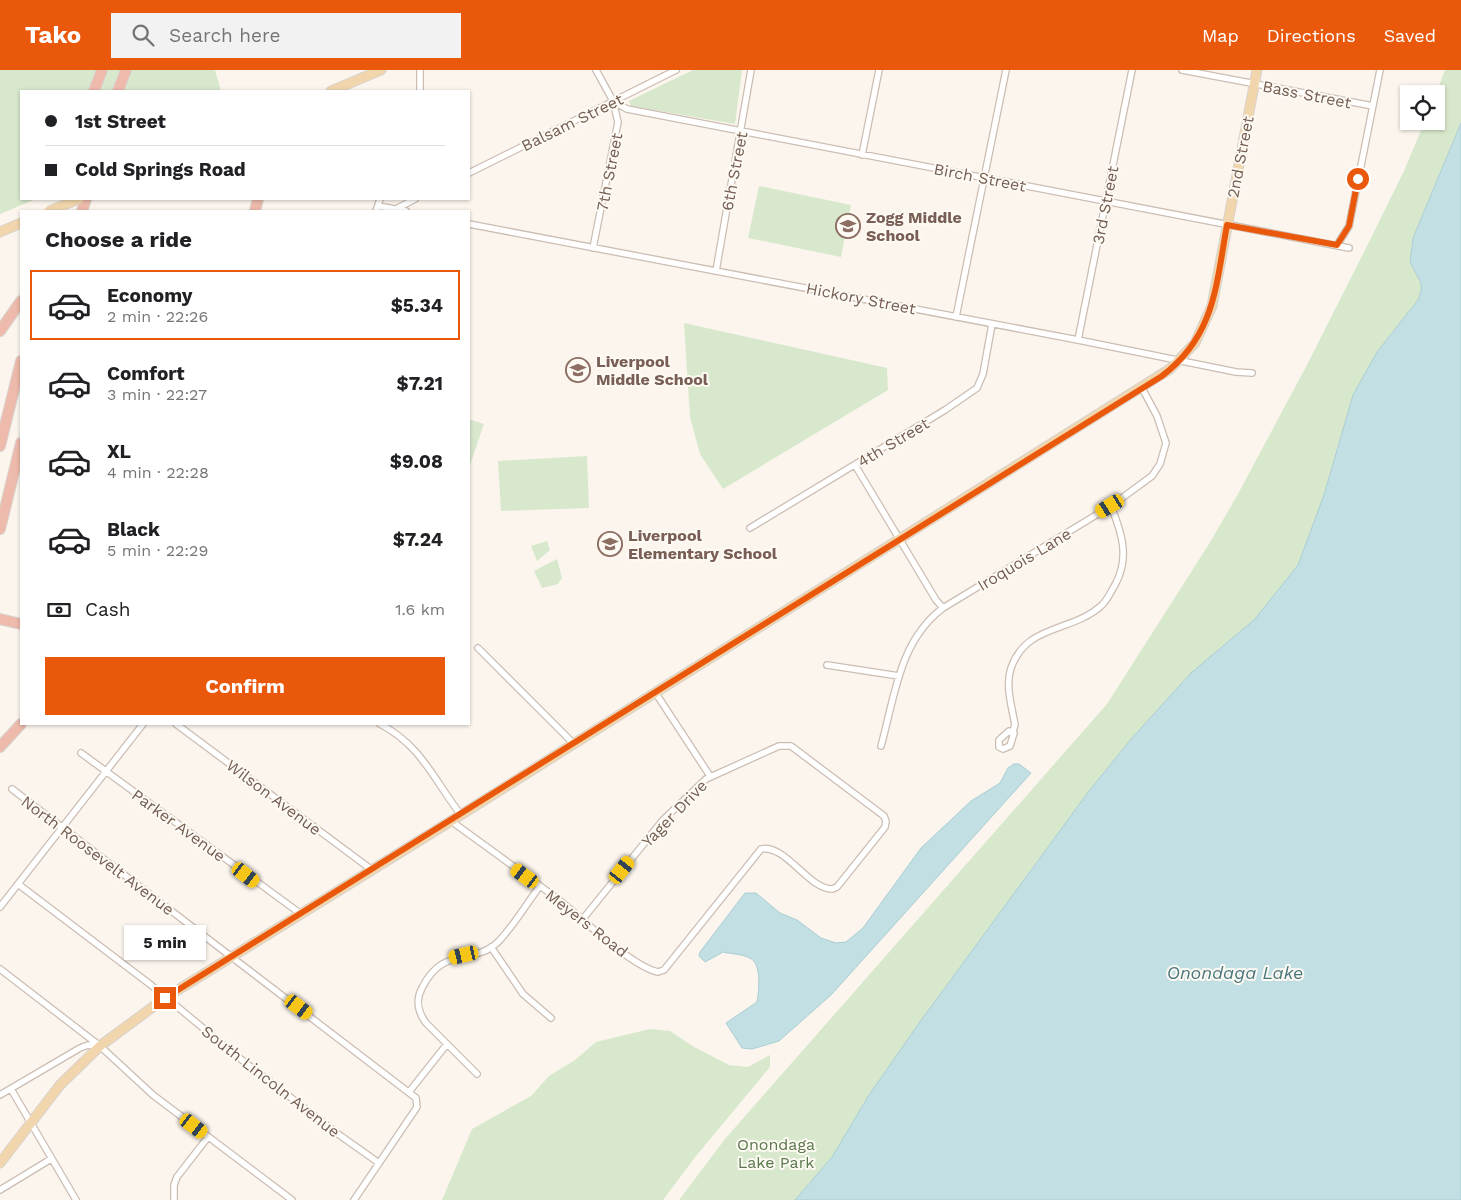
<!DOCTYPE html>
<meta charset="utf-8">
<style>
:root{--surface:#fff;--page:#f2f2f2;--text:#202124;--muted:#757577;--line:#e0e0e0;--accent:#ea580c}
body{margin:0;font-family:"Work Sans",sans-serif;background:var(--page);color:var(--text);height:100vh;display:flex;flex-direction:column;font-size:19px;white-space:nowrap}
*{box-sizing:border-box;margin:0}
p{font-size:16px;color:var(--muted)}
.icon{flex:none;width:28px;height:28px;fill:none;stroke:currentColor;stroke-width:2;stroke-linecap:round;stroke-linejoin:round}
.map{position:relative;flex:1;overflow:hidden}
.drawer{position:absolute;left:20px;top:140px;width:450px;height:515px;display:flex;flex-direction:column;background:var(--surface);border-radius:0px;box-shadow:0 1px 4px #0004}
.drawer>*{flex:none}
.guide{position:absolute;left:20px;top:20px;width:450px;height:110px;border-radius:0px;box-shadow:0 1px 4px #0004;display:grid;align-content:center;height:110px;padding:0 25px;background:var(--surface)}
.buttons{position:absolute;left:1400px;top:15px;display:grid;gap:10px}
.buttons a{display:grid;place-items:center;width:45px;height:45px;border-radius:0px;background:var(--surface);box-shadow:0 1px 4px #0004;font-size:25px}
.end{position:absolute;width:22px;height:22px;margin:-11px;border:6px solid #ea580c;background:#fff;box-shadow:0 0 0 2px #fff}
.from{border-radius:50%}
.bubble{position:absolute;height:35px;border-radius:0px;background:var(--surface);box-shadow:0 1px 4px #0004;font-size:16px;font-weight:700;line-height:35px;text-align:center}
.car{position:absolute;width:15px;height:30px;margin:-15px -8px;border-radius:6px;box-shadow:0 0 4px 1px #0007;background:linear-gradient(#f5c518 24%,#345 0 40%,#f5c518 0 76%,#345 0 86%,#f5c518 0)}
.guide b{display:flex;align-items:center;gap:18px;height:48px;font-size:19px}
.guide b+b{border-top:1px solid var(--line)}
.guide i{width:12px;height:12px;background:var(--text)}
ul{padding:0;list-style:none}
li{display:flex;align-items:center;gap:15px;height:70px;margin:0 10px 8px;padding:0 15px;border:2px solid transparent;border-radius:0px}
li div{flex:1}
li b{display:block;font-size:19px}
li em{font-style:normal;font-weight:700}
li.on{border-color:var(--accent)}
li>.icon{width:45px;height:45px;stroke-width:1.5}
h2{padding:0 25px;font-size:22px;line-height:60px}
.pay{display:flex;align-items:center;gap:12px;height:55px;padding:0 25px;font-size:19px}
.pay p{margin-inline-start:auto}
.cta{display:flex;gap:10px;margin-top:auto;padding:10px 25px}
.cta a{flex:1;height:58px;border-radius:0px;background:var(--accent);color:#fff;font-size:20px;font-weight:700;line-height:58px;text-align:center}
header{display:flex;align-items:center;gap:30px;box-sizing:border-box;height:70px;padding:0 25px;background:var(--accent);color:#fff}
header strong{font-size:24px}
nav{display:flex;gap:28px;margin-inline-start:auto;font-size:18px}
.search{width:350px;height:45px;background:var(--page);display:flex;align-items:center;gap:12px;box-sizing:border-box;padding:0 18px;border-radius:0px;color:var(--muted);font-size:19px}
.map>svg:first-child{display:block}
.green{fill:#d8e8cc}
.water{fill:#c2dfe3;stroke:#aaced4}
.lines{fill:none;stroke-linecap:round;stroke-linejoin:round}
.street-casing{stroke:#ccbdb3;stroke-width:8}
.primary-casing{stroke:#d8d2ce;stroke-width:11}
.highway-casing{stroke:#d8d2ce;stroke-width:12}
.street{stroke:#fff;stroke-width:5.5}
.primary{stroke:#f1d6ad;stroke-width:9}
.highway{stroke:#edbaab;stroke-width:10}
.primary-bridge-casing{stroke:#d8d2ce;stroke-width:11;stroke-linecap:butt}
.primary-bridge{stroke:#f1d6ad;stroke-width:9}
.route{stroke:#ea580c;stroke-width:6}
.labels{text-anchor:middle;stroke-width:4;stroke-linejoin:round;paint-order:stroke}
.street-label{font-size:16px;fill:#745d51;stroke:#fdf9f3}
.education-label{font-size:16px;font-weight:bold;fill:#785e54;stroke:#fdf9f3;text-anchor:start}
.park-label{font-size:16px;fill:#59784b;stroke:#fdf9f3}
.water-label{font-size:18px;font-style:italic;fill:#4a777e;stroke:#fdf9f3}
</style>
<header>
<strong>Tako</strong>
<div class="search"><svg class="icon" aria-label="search" viewBox="0 0 24 24"><circle cx="10" cy="10" r="6"/><path d="M15 15l6 6"/></svg>Search here</div>
<nav><a>Map</a><a>Directions</a><a>Saved</a></nav>
</header>
<div class="map">
<svg width="1461" height="1130" viewBox="0 0 1461 1130">
<rect width="100%" height="100%" fill="#fbf5ed"/>
<path class="green" d="M0 0H215L221 21H21V129H36L0 144Z
M693 0H742L735 54 631 36 629 31Z
M1445 0H1461V53L1413 168 1410 192 1421 213V222L1418 230 1377 282 1341 367 1324 425 1298 495 1255 549 1191 603 1132 668 1089 721 917 956 869 1025 832 1087 795 1130H679L725 1069 1107 634 1209 474 1238 424 1308 293 1371 168 1404 101 1425 51H1436V24Z
M759 116 851 135 841 187 748 168Z
M684 253 887 298 888 320 723 419 700 384 690 347Z
M469 349 484 354 469 398Z
M587 386 589 438 501 441 498 391Z
M547 471 550 480 537 491 531 476Z
M557 489 562 508 558 514 542 518 534 501Z
M650 959 670 961 694 977 729 995 748 997 770 985V997L696 1086 663 1130H442L472 1059 531 1026 549 1006 575 990 596 972Z"/>
<path class="water" d="M1461 53V1130H795L832 1087 869 1025 917 956 1089 721 1132 668 1191 603 1255 549 1298 495 1324 425 1353 325 1377 282 1418 230 1421 222V213L1410 192 1413 168Z
M1014 694H1019L1031 703 831 925 779 971 752 979 742 978 726 953 757 932C759 921 762 894 750 888 742 884 731 884 723 882L705 892 699 886 700 882 745 823H756L780 843 797 850 821 868 836 873 846 872 863 858 921 778 971 731 1000 713 1008 698Z"/>
<g class="lines">
<defs>
<path id="street" d="M420 0V21
M1182 0 1373 36
M613 31 627 39 1349 178
M862 85 879 0
M469 103 676 0
M378 136 406 141
M396 139 415 129
M376 141 380 129
M469 154 1078 270 1236 302 1252 303
M1337 175 1349 156 1380 0
M593 178 618 52 613 31 596 0
M716 201 751 0
M956 247 1006 0
M1078 270 1132 0
M855 395 936 530 943 538
M750 458 945 340 977 318 983 304 992 254
M478 578 574 674
M827 595 899 606
M655 622 710 706
M176 654 372 800
M380 654C421 675 434 710 461 745
M1009 661 1014 663 1010 676 1003 679 999 677V670Z
M1013 661 1015 655C1012 637 1005 616 1011 598 1027 553 1072 563 1102 535 1108 529 1112 520 1116 513 1130 486 1121 461 1111 436
M881 676C895 626 899 571 943 538L1111 436 1152 406 1160 394 1166 373 1157 346 1142 318
M81 683 301 844
M12 719 416 1028 417 1037 354 1130
M451 751C487 777 523 803 559 830 582 848 631 896 658 902L664 900 761 779C786 774 808 819 832 819L837 817 885 757 886 751 884 746 791 676H779L706 709 663 750 582 850
M18 814 151 915 238 987 338 1064 379 1093
M0 837 143 654
M491 877 523 924 551 948
M0 899 100 976 153 1025 292 1130
M477 1004 426 953C418 942 415 931 422 918 443 875 473 896 498 872 513 857 527 833 540 816
M11 1019 76 1130
M409 1022 447 974
M0 1025 80 978 88 975 100 976
M0 1120 51 1089
M174 1130V1115L177 1107 208 1067"/>
<path id="primary" d="M331 21 381 0
M0 162 21 153
M0 1093 60 1015 100 976 165 928 451 751 1170 299 1195 273 1212 236 1257 0"/>
<path id="highway" d="M94 21 102 0
M118 21 126 0
M82 141 86 129
M255 141 258 129
M0 261 21 231
M0 376 21 291
M0 459 21 373
M0 549 21 554
M0 677 21 654"/>
</defs>
<use href="#street" class="street-casing"/>
<use href="#primary" class="primary-casing"/>
<use href="#highway" class="highway-casing"/>
<use href="#street" class="street"/>
<use href="#primary" class="primary"/>
<use href="#highway" class="highway"/>
<defs>
<path id="primary-bridge" d="M49 141 79 129"/>
</defs>
<use href="#primary-bridge" class="primary-bridge-casing"/>
<use href="#primary-bridge" class="primary-bridge"/>
</g>
<g class="lines">
<path class="route" d="M165 928 1162 306C1215 266 1216 215 1227 155L1337 175 1349 156 1358 109"/>
</g>
<defs>
<symbol id="school-ring" viewBox="-11 -11 22 22"><circle r="9.5" fill="#fdf9f3" stroke="#8d6e63" stroke-width="1.5"/><path d="M0-5L7-2L0 1L-7-2ZM-4 1L0 2.5L4 1V4Q0 6-4 4Z" fill="#8d6e63"/></symbol>
</defs>
<g fill-rule="evenodd">
<use href="#school-ring" x="834" y="142" width="28" height="28"/>
<use href="#school-ring" x="564" y="286" width="28" height="28"/>
<use href="#school-ring" x="596" y="460" width="28" height="28"/>
</g>
<g class="labels">
<g class="street-label">
<text transform="translate(1307 24) rotate(11)" y="6">Bass Street</text>
<text transform="translate(572 52) rotate(-26)" y="6">Balsam Street</text>
<text transform="translate(1240 87) rotate(-79)" y="6">2nd Street</text>
<text transform="translate(734 101) rotate(-79)" y="6">6th Street</text>
<text transform="translate(609 102) rotate(-79)" y="6">7th Street</text>
<text transform="translate(980 107) rotate(11)" y="6">Birch Street</text>
<text transform="translate(1105 135) rotate(-79)" y="6">3rd Street</text>
<text transform="translate(861 228) rotate(11)" y="6">Hickory Street</text>
<text transform="translate(893 372) rotate(-31)" y="6">4th Street</text>
<text transform="translate(1024 489) rotate(-31)" y="6">Iroquois Lane</text>
<text transform="translate(274 727) rotate(37)" y="6">Wilson Avenue</text>
<text transform="translate(674 743) rotate(-46)" y="6">Yager Drive</text>
<text transform="translate(179 755) rotate(36)" y="6">Parker Avenue</text>
<text transform="translate(98 785) rotate(37)" y="6">North Roosevelt Avenue</text>
<text transform="translate(587 853) rotate(38)" y="6">Meyers Road</text>
<text transform="translate(271 1011) rotate(38)" y="6">South Lincoln Avenue</text>
</g>
<g class="education-label">
<text x="866" y="153">Zogg Middle<tspan x="866" dy="18">School</tspan></text>
<text x="596" y="297">Liverpool<tspan x="596" dy="18">Middle School</tspan></text>
<text x="628" y="471">Liverpool<tspan x="628" dy="18">Elementary School</tspan></text>
</g>
<g class="park-label">
<text x="776" y="1080">Onondaga<tspan x="776" dy="18">Lake Park</tspan></text>
</g>
<g class="water-label">
<text x="1235" y="909">Onondaga Lake</text>
</g>
</g>
</svg>
<div class="buttons">
<a><svg class="icon" aria-label="locate" viewBox="0 0 24 24"><circle cx="12" cy="12" r="6"/><path d="M12 2v4M12 18v4M2 12h4M18 12h4"/></svg></a>
</div>
<i class="end from" style="left:1358px;top:109px"></i>
<i class="end" style="left:165px;top:928px"></i>
<div class="bubble" style="left:124px;top:855px;width:82px">5 min</div>
<i class="car" style="left:1110px;top:436px;rotate:239deg"></i>
<i class="car" style="left:622px;top:800px;rotate:39deg"></i>
<i class="car" style="left:246px;top:805px;rotate:128deg"></i>
<i class="car" style="left:525px;top:806px;rotate:306deg"></i>
<i class="car" style="left:464px;top:885px;rotate:257deg"></i>
<i class="car" style="left:299px;top:937px;rotate:127deg"></i>
<i class="car" style="left:194px;top:1056px;rotate:127deg"></i>
<div class="guide">
<b><i class="from"></i>1st Street</b>
<b><i></i>Cold Springs Road</b>
</div>
<section class="drawer">
<h2>Choose a ride</h2>
<ul>
<li class="on"><svg class="icon" aria-label="car" viewBox="0 0 24 24"><path d="M5 17H2v-5l4-1 3-4h7l3 4 3 1v5h-3M9 17h6M6 11h13"/><circle cx="7" cy="17" r="2"/><circle cx="17" cy="17" r="2"/></svg><div><b>Economy</b><p>2 min · 22:26</p></div><em>$5.34</em></li>
<li><svg class="icon" aria-label="car" viewBox="0 0 24 24"><path d="M5 17H2v-5l4-1 3-4h7l3 4 3 1v5h-3M9 17h6M6 11h13"/><circle cx="7" cy="17" r="2"/><circle cx="17" cy="17" r="2"/></svg><div><b>Comfort</b><p>3 min · 22:27</p></div><em>$7.21</em></li>
<li><svg class="icon" aria-label="car" viewBox="0 0 24 24"><path d="M5 17H2v-5l4-1 3-4h7l3 4 3 1v5h-3M9 17h6M6 11h13"/><circle cx="7" cy="17" r="2"/><circle cx="17" cy="17" r="2"/></svg><div><b>XL</b><p>4 min · 22:28</p></div><em>$9.08</em></li>
<li><svg class="icon" aria-label="car" viewBox="0 0 24 24"><path d="M5 17H2v-5l4-1 3-4h7l3 4 3 1v5h-3M9 17h6M6 11h13"/><circle cx="7" cy="17" r="2"/><circle cx="17" cy="17" r="2"/></svg><div><b>Black</b><p>5 min · 22:29</p></div><em>$7.24</em></li>
</ul>
<div class="pay"><svg class="icon" aria-label="cash" viewBox="0 0 24 24"><path d="M3 7h18v10H3z"/><circle cx="12" cy="12" r="2"/></svg>Cash<p>1.6 km</p></div>
<div class="cta"><a>Confirm</a></div>
</section>
</div>
